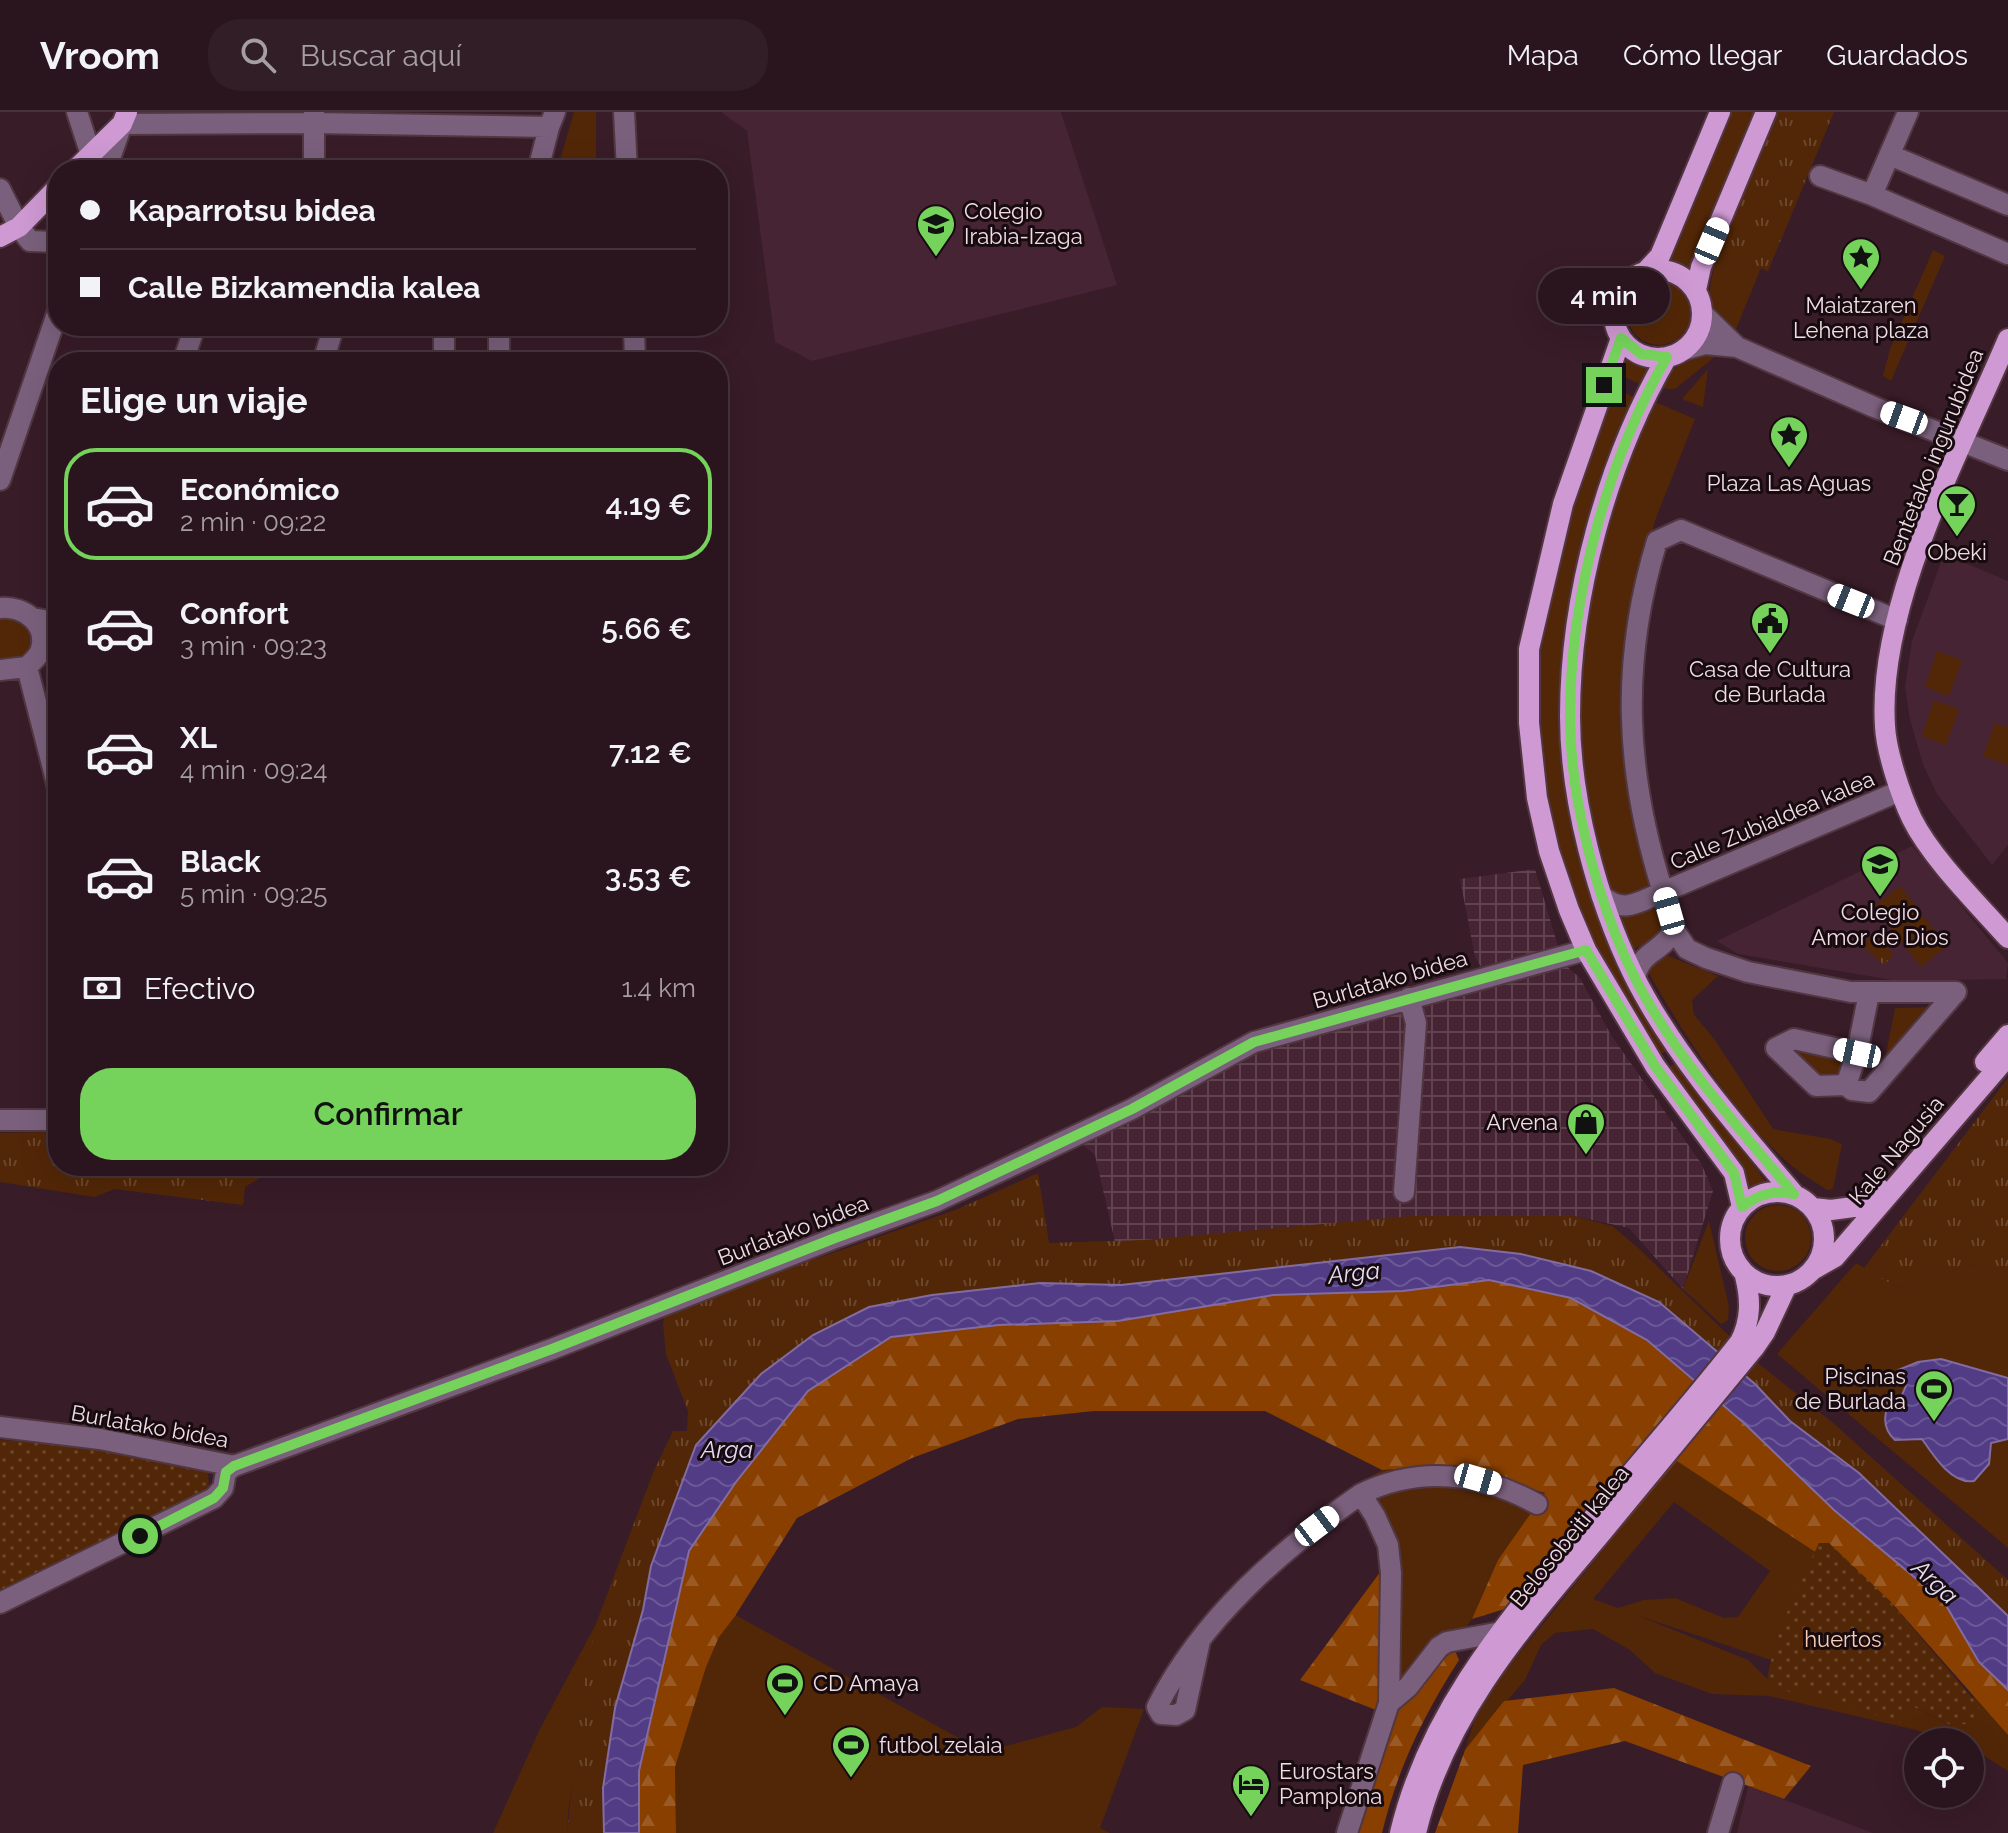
<!DOCTYPE html>
<html lang="es">
<meta charset="utf-8">
<style>
:root{--surface:#2a151e;--page:#321e27;--text:#f1f3f6;--muted:#a59fa4;--line:#46343c;--accent:#75d25b}
body{margin:0;font-family:Raleway,sans-serif;background:var(--page);color:var(--text);height:100vh;display:flex;flex-direction:column;font-size:30px;white-space:nowrap}
*{box-sizing:border-box;margin:0}
p{font-size:26px;color:var(--muted)}
.icon{flex:none;width:44px;height:44px;fill:none;stroke:currentColor;stroke-width:2;stroke-linecap:round;stroke-linejoin:round}
.map{position:relative;flex:1;overflow:hidden}
.side{position:absolute;left:48px;top:240px;width:680px;height:824px;display:flex;flex-direction:column;background:var(--surface);border-radius:32px;box-shadow:0 8px 32px #0002,0 0 0 2px var(--line)}
.side>*{flex:none}
.banner{position:absolute;left:48px;top:48px;width:680px;height:176px;border-radius:32px;box-shadow:0 8px 32px #0002,0 0 0 2px var(--line);display:grid;align-content:center;height:176px;padding:0 32px;background:var(--surface)}
.buttons{position:absolute;left:1904px;top:1616px;display:grid;gap:16px}
.buttons a{display:grid;place-items:center;width:80px;height:80px;border-radius:50%;background:var(--surface);box-shadow:0 8px 32px #0002,0 0 0 2px var(--line);font-size:40px}
.end{position:absolute;width:36px;height:36px;margin:-18px;border:10px solid #75d25b;background:#111;box-shadow:0 0 0 4px #111}
.from{border-radius:50%}
.bubble{position:absolute;height:56px;border-radius:28px;background:var(--surface);box-shadow:0 8px 32px #0002,0 0 0 2px var(--line);font-size:26px;font-weight:600;line-height:56px;text-align:center}
.car{position:absolute;width:24px;height:48px;margin:-24px -12px;border-radius:10px;box-shadow:0 0 6px 2px #0007;background:linear-gradient(#fff 24%,#345 0 40%,#fff 0 76%,#345 0 86%,#fff 0)}
.banner b{display:flex;align-items:center;gap:28px;height:76px;font-size:30px}
.banner b+b{border-top:2px solid var(--line)}
.banner i{width:20px;height:20px;background:var(--text)}
ul{padding:0;list-style:none}
li{display:flex;align-items:center;gap:24px;height:112px;margin:0 16px 12px;padding:0 16px;border:4px solid transparent;border-radius:32px}
li div{flex:1}
li b{display:block;font-size:30px}
li em{font-style:normal;font-weight:600}
li.active{border-color:var(--accent)}
li>.icon{width:72px;height:72px;stroke-width:1.5}
h2{padding:0 32px;font-size:36px;line-height:96px}
.pay{display:flex;align-items:center;gap:20px;height:88px;padding:0 32px;font-size:30px}
.pay p{margin-inline-start:auto}
.action{display:flex;gap:16px;margin-top:auto;padding:16px 32px}
.action a{flex:1;height:92px;border-radius:32px;background:var(--accent);color:#111;font-size:32px;font-weight:600;line-height:92px;text-align:center}
header{display:flex;align-items:center;gap:48px;box-sizing:border-box;height:112px;padding:0 40px;background:var(--surface);border-bottom:2px solid var(--line)}
header strong{font-size:38px}
nav{display:flex;gap:44px;margin-inline-start:auto;font-size:28px}
.search{width:560px;height:72px;background:var(--page);display:flex;align-items:center;gap:20px;box-sizing:border-box;padding:0 28px;border-radius:32px;color:var(--muted);font-size:30px}
.map>svg:first-child{display:block}
.built{fill:#462433}
.industrial{fill:url(#industrial-grid)}
.grass{fill:#522707;fill-rule:evenodd}
.forest{fill:url(#forest-firs)}
.park{fill:url(#park-tufts)}
.garden{fill:url(#garden-dots)}
.water{fill:url(#water-waves);stroke:#826ca2;stroke-width:2}
.lines{fill:none;stroke-linecap:round;stroke-linejoin:round}
.minor-casing{stroke:#523742;stroke-width:24}
.major-casing{stroke:#523742;stroke-width:24}
.minor{stroke:#7a607c;stroke-width:20}
.major{stroke:#cf99d3;stroke-width:20}
.route{stroke:#75d25b;stroke-width:10}
.labels{text-anchor:middle;stroke-width:6;stroke-linejoin:round;paint-order:stroke}
.poi-label{font-size:22px;fill:#f1dde4;stroke:#170b10}
.street-label{font-size:22px;fill:#f1dde4;stroke:#170b10}
.park-label{font-size:22px;fill:#f9ceb5;stroke:#170b10}
.water-label{font-size:24px;font-style:italic;fill:#e2ddf3;stroke:#170b10}
</style>
<header>
<strong>Vroom</strong>
<div class="search"><svg class="icon" aria-label="search" viewBox="0 0 24 24"><circle cx="10" cy="10" r="6"/><path d="M15 15l6 6"/></svg>Buscar aquí</div>
<nav><a>Mapa</a><a>Cómo llegar</a><a>Guardados</a></nav>
</header>
<div class="map">
<svg width="2008" height="1721" viewBox="0 0 2008 1721">
<defs>
<pattern id="industrial-grid" width="8" height="8" patternUnits="userSpaceOnUse" patternTransform="scale(2)"><rect width="8" height="8" fill="#462433"/><path d="M0 4h8M4 0v8" fill="none" stroke="#614350"/></pattern>
<pattern id="forest-firs" width="22" height="20" patternUnits="userSpaceOnUse" patternTransform="scale(2)"><rect width="22" height="20" fill="#883f00"/><path d="M5 1l3.5 6h-7zM16 11l3.5 6h-7z" fill="#995a25"/></pattern>
<pattern id="park-tufts" width="24" height="20" patternUnits="userSpaceOnUse" patternTransform="scale(2)"><rect width="24" height="20" fill="#522707"/><path d="M3 7l-1-3M5 7V3M7 7l1-3M15 17l-1-3M17 17v-4M19 17l1-3" fill="none" stroke="#6b462b"/></pattern>
<pattern id="garden-dots" width="8" height="8" patternUnits="userSpaceOnUse" patternTransform="scale(2)"><rect width="8" height="8" fill="#522707"/><path d="M2 2h.1M6 6h.1" fill="none" stroke="#6b462b" stroke-width="1.8" stroke-linecap="round"/></pattern>
<pattern id="water-waves" width="16" height="10" patternUnits="userSpaceOnUse" patternTransform="scale(2)"><rect width="16" height="10" fill="#523c85"/><path d="M0 5q4-4 8 0t8 0" fill="none" stroke="#6b5896"/></pattern>
</defs>
<rect width="100%" height="100%" fill="#381c28"/>
<path class="built" d="M721 0H1061L1117 173 812 249 775 230 747 19Z
M1944 442 2008 469V733L1992 753 1937 682 1924 655 1910 608 1905 575 1912 529Z
M1912 734 2008 851 2006 867 1898 869 1738 842 1717 829Z
M1748 1674 1873 1721H1737Z"/>
<path class="industrial" d="M1535 757 1563 851 1580 866 1611 923 1701 1051 1713 1079 1683 1177 1629 1116 1574 1104 1115 1130 1095 1043 1068 1021 1252 924 1481 855 1475 845 1460 767Z"/>
<path class="grass" d="M574 0H596V58H557Z
M1730 0H1757L1690 158 1680 152 1666 149Z
M1717 138 1761 156 1731 229 1710 201V176Z
M1933 138 1945 144 1891 269 1883 264 1890 237Z
M1627 201a32 32 0 1 1 64 0a32 32 0 1 1-64 0Z
M1722 239 1675 277 1657 276C1676 252 1690 240 1722 239Z
M1626 245 1638 252 1650 255 1640 272 1620 263Z
M1708 257 1703 295 1682 287Z
M1614 276 1634 285 1611 351 1567 520 1561 566 1569 684 1668 938 1659 943C1630 894 1598 846 1576 795 1530 691 1529 538 1559 430 1574 378 1596 327 1614 276Z
M1653 289 1695 307 1656 406 1638 468 1628 527 1655 777 1626 789 1608 778 1593 725 1583 667 1578 608 1582 524 1612 390Z
M5 504C26 508 38 518 27 540L14 548 0 546V506Z
M1937 539 1962 548 1949 584 1925 575Z
M1934 588 1959 597 1946 633 1922 624Z
M1995 611 2008 615V653L1983 644Z
M1900 774 1947 834 1921 855 1873 795Z
M1655 789 1663 808V820L1655 829 1630 838 1620 805Z
M1666 843 1718 864 1692 888 1694 903 1715 928 1773 1017 1830 1027 1842 1032 1833 1077 1827 1078C1817 1071 1806 1065 1796 1057 1742 1015 1680 917 1646 856L1650 844Z
M1938 895 1886 942 1895 896Z
M1802 936 1841 943 1846 952 1841 963 1826 965 1802 954 1798 942Z
M1678 950 1766 1070 1748 1076 1742 1057 1666 956Z
M1745 1126a33 33 0 1 1 66 0a33 33 0 1 1-66 0Z
M1709 1109 1729 1195 1728 1208 1721 1212 1683 1177Z
M1856 1151 1898 1176 1974 1152 2008 1170V1436L1777 1242Z
M1676 1348 1820 1431 1789 1497 1771 1548 1639 1504 1748 1548 1769 1569 1904 1590 1952 1614 1970 1586 1975 1585 2008 1623V1659L1970 1635V1630H1958L1916 1618 1769 1584 1712 1582 1655 1561 1630 1538 1593 1517 1555 1521 1541 1533 1525 1568 1465 1638 1478 1597 1509 1554ZM1674 1390 1770 1459 1738 1505 1724 1506 1675 1486 1644 1488 1618 1496 1593 1487Z
M1452 1353 1546 1382 1498 1448 1472 1507 1453 1534 1402 1580 1391 1461 1381 1459 1376 1426 1350 1377 1382 1358Z
M730 1500 984 1640 1076 1615 1102 1595 1144 1597 1100 1716 1110 1721H676L675 1655 706 1555Z
M596 1512 568 1701 567 1721H493L540 1617Z"/>
<path class="forest" d="M1489 1168 1571 1186 1647 1228 1745 1312 1834 1398 1944 1490 1979 1550 2008 1578V1623L1890 1489 1677 1349 1570 1477 1472 1507 1498 1448 1545 1381 1452 1353 1382 1358 1265 1299H1094L1018 1307 912 1346 797 1406 735 1504 719 1525 706 1555 675 1655 676 1721H639V1659L689 1439 736 1370 808 1279 891 1225 999 1213 1118 1209 1273 1183 1403 1179Z
M1381 1459 1391 1461 1389 1590 1453 1534 1459 1548C1424 1602 1397 1658 1382 1721H1344L1386 1602 1300 1568Z
M1614 1576 1811 1654 1784 1687 1625 1629 1523 1653 1518 1721H1435L1465 1638 1504 1589Z"/>
<path class="park" d="M1775 0H1834L1768 159 1717 138Z
M1873 822 1894 842 1884 853 1862 833Z
M2008 966V1170L1974 1152 1898 1176 1864 1156Z
M58 1020V1054H279L245 1075 243 1093 114 1077 95 1085 0 1070V1021Z
M1038 1061 1049 1131 1144 1128 1413 1104H1574L1612 1114 1637 1135 1755 1249 1833 1311 2008 1468V1504L1859 1361 1790 1309 1755 1272 1659 1190 1591 1159 1521 1142 1460 1135 1121 1173 1040 1171 932 1183 869 1195 651 1454 643 1498 615 1596 603 1676 604 1721H567L581 1586 596 1512 653 1361 673 1319H687L688 1299 666 1242 663 1211 665 1200 958 1097Z"/>
<path class="garden" d="M0 1328 93 1334 208 1360 209 1378 0 1486Z
M1819 1431H1829L1889 1488 1979 1594 1977 1610 1953 1614 1906 1591 1900 1611 1803 1577 1792 1581 1767 1569C1774 1520 1799 1475 1819 1431Z"/>
<path class="water" d="M1460 1135 1521 1142 1591 1159 1659 1190 1755 1272 1790 1309 1859 1361 2008 1504V1578L1979 1550 1944 1490 1834 1398 1745 1312 1647 1228 1571 1186 1489 1168 1403 1179 1273 1183 1118 1209 999 1213 891 1225 808 1279 736 1370 689 1439 639 1659V1721H604L603 1676 615 1596 643 1498 651 1454 696 1333 761 1262 813 1223 869 1195 932 1183 1040 1171 1121 1173Z
M1941 1247 2008 1266V1327L1991 1331 1989 1352 1974 1369C1952 1373 1933 1343 1922 1327L1895 1328C1884 1318 1883 1306 1888 1293L1887 1288 1901 1285 1906 1274 1898 1258 1918 1250Z"/>
<g class="lines">
<defs>
<path id="minor" d="M77 0 91 43
M314 0V58
M624 0 627 58
M1890 43 2008 93
M106 58 122 12 314 11 549 15
M538 58 549 15 555 0
M1820 64 1872 83 2008 142
M0 77 19 115 30 129 58 130
M1872 83 1908 0
M1703 202 1737 235
M634 214 635 250
M1683 238 1705 232 1737 235 1874 295 2008 348
M183 250 195 214
M323 250 334 214
M444 250V214
M499 250V214
M0 368 58 199
M0 496C24 493 50 513 40 540 37 546 31 551 27 555L0 558
M33 506 58 511
M27 555 58 676
M1900 679 1663 780 1674 818 1687 837 1706 846 1748 860 1851 880H1956
M1601 783C1624 803 1638 790 1663 780 1625 660 1620 550 1657 429L1681 418 1897 508
M1635 865C1642 838 1660 842 1674 818
M1869 881 1857 941 1846 973 1852 978 1869 980 1956 880
M1846 973 1816 974 1776 936 1794 927 1857 941
M0 1008H58
M1404 1080 1416 911 1409 886
M0 1315 100 1327 234 1354 552 1237 835 1126 937 1089 1132 997 1254 930 1586 838
M1361 1382C1420 1353 1481 1361 1537 1392
M0 1491 214 1386 223 1376 226 1360 234 1354
M1200 1529 1185 1598 1176 1603 1161 1602 1157 1595C1202 1506 1281 1438 1361 1382L1375 1404 1388 1433 1391 1461 1389 1591 1347 1721
M1389 1591 1408 1575 1439 1535 1447 1530 1501 1520
M1718 1721 1733 1671"/>
<path id="major" d="M75 58 122 12 127 0
M0 125 19 115 58 75
M1614 202a44 44 0 1 1 88 0a44 44 0 1 1-88 0Z
M1647 158 1660 144 1720 0
M1696 178 1701 155 1766 0
M1621 226 1563 392 1529 537V611L1537 686 1549 739 1569 798 1586 838 1655 954 1734 1061 1742 1095
M2008 227C1961 338 1877 492 1885 614 1886 639 1901 684 1912 707 1932 747 1978 792 2008 826
M1667 245C1607 349 1570 484 1570 604 1570 687 1597 788 1633 862 1671 939 1738 1016 1794 1082
M1985 950 2008 923
M1730 1127a47 47 0 1 1 94 0a47 47 0 1 1-94 0Z
M1813 1096 1831 1098 1861 1094 1878 1075
M1814 1157 1835 1145 2008 944
M1400 1721C1427 1607 1499 1519 1572 1431 1628 1364 1686 1299 1740 1230 1751 1208 1751 1188 1745 1164
M1416 1721C1444 1601 1526 1511 1603 1419 1654 1358 1704 1297 1754 1236L1765 1220 1787 1173"/>
</defs>
<use href="#minor" class="minor-casing"/>
<use href="#major" class="major-casing"/>
<use href="#minor" class="minor"/>
<use href="#major" class="major"/>
</g>
<g class="lines">
<path class="route" d="M140 1424 214 1386 223 1376 226 1360 234 1354 552 1237 835 1126 937 1089 1132 997 1254 930 1586 838 1655 954 1734 1061 1742 1095C1759 1082 1773 1078 1794 1082 1738 1015 1672 941 1633 862 1597 788 1570 687 1570 605 1570 484 1607 349 1667 245L1641 242 1621 226 1604 273"/>
</g>
<defs>
<symbol id="school-pin" viewBox="-11 -11 22 30"><path d="M0 17L-7.5 6A9.5 9.5 0 1 1 7.5 6Z" fill="#75d25b" stroke="#170b10"/><path d="M0-5L7-2L0 1L-7-2ZM-4 1L0 2.5L4 1V4Q0 6-4 4Z" fill="#111"/></symbol>
<symbol id="sight-pin" viewBox="-11 -11 22 30"><path d="M0 17L-7.5 6A9.5 9.5 0 1 1 7.5 6Z" fill="#75d25b" stroke="#170b10"/><path d="M0-6L1.8-2.2L6-1.7L2.9 1.2L3.7 5.4L0 3.3L-3.7 5.4L-2.9 1.2L-6-1.7L-1.8-2.2Z" fill="#111"/></symbol>
<symbol id="bar-pin" viewBox="-11 -11 22 30"><path d="M0 17L-7.5 6A9.5 9.5 0 1 1 7.5 6Z" fill="#75d25b" stroke="#170b10"/><path d="M-6-5H6L.8 .8V4.5H3.5V6h-7V4.5H-.8V.8Z" fill="#111"/></symbol>
<symbol id="civic-pin" viewBox="-11 -11 22 30"><path d="M0 17L-7.5 6A9.5 9.5 0 1 1 7.5 6Z" fill="#75d25b" stroke="#170b10"/><path d="M-.6-6.5H3V-4.5H.6V-3L4-1V1h2V6H-6V1h2V-1L-.6-3ZM-1.2 2.5V6h2.4V2.5Z" fill="#111"/></symbol>
<symbol id="shop-pin" viewBox="-11 -11 22 30"><path d="M0 17L-7.5 6A9.5 9.5 0 1 1 7.5 6Z" fill="#75d25b" stroke="#170b10"/><path d="M-5-2.5h2.3a2.7 3.5 0 0 1 5.4 0H5L5.5 6h-11ZM-1.5-2.5h3a1.5 2.3 0 0 0-3 0Z" fill="#111"/></symbol>
<symbol id="stadium-pin" viewBox="-11 -11 22 30"><path d="M0 17L-7.5 6A9.5 9.5 0 1 1 7.5 6Z" fill="#75d25b" stroke="#170b10"/><path d="M0-5a6.5 5 0 1 0 0 10a6.5 5 0 1 0 0-10ZM-3.5-1.8h7v3.6h-7Z" fill="#111"/></symbol>
<symbol id="hotel-pin" viewBox="-11 -11 22 30"><path d="M0 17L-7.5 6A9.5 9.5 0 1 1 7.5 6Z" fill="#75d25b" stroke="#170b10"/><path d="M-6-4.5h1.5V1H6V5H4.5V3h-9V5H-6ZM-4 0a1.8 1.8 0 1 1 3.6 0ZM.5 0V-2.5h3Q6-2.5 6 0Z" fill="#111"/></symbol>
</defs>
<g fill-rule="evenodd">
<use href="#school-pin" x="914" y="90" width="44" height="60"/>
<use href="#sight-pin" x="1839" y="123" width="44" height="60"/>
<use href="#sight-pin" x="1767" y="301" width="44" height="60"/>
<use href="#bar-pin" x="1935" y="370" width="44" height="60"/>
<use href="#civic-pin" x="1748" y="487" width="44" height="60"/>
<use href="#school-pin" x="1858" y="730" width="44" height="60"/>
<use href="#shop-pin" x="1564" y="988" width="44" height="60"/>
<use href="#stadium-pin" x="1912" y="1255" width="44" height="60"/>
<use href="#stadium-pin" x="763" y="1549" width="44" height="60"/>
<use href="#stadium-pin" x="829" y="1611" width="44" height="60"/>
<use href="#hotel-pin" x="1229" y="1650" width="44" height="60"/>
</g>
<g class="labels">
<g class="poi-label">
<text x="964" y="107" text-anchor="start">Colegio<tspan x="964" dy="25">Irabia-Izaga</tspan></text>
<text x="1861" y="201">Maiatzaren<tspan x="1861" dy="25">Lehena plaza</tspan></text>
<text x="1789" y="379">Plaza Las Aguas</text>
<text x="1957" y="448">Obeki</text>
<text x="1770" y="565">Casa de Cultura<tspan x="1770" dy="25">de Burlada</tspan></text>
<text x="1880" y="808">Colegio<tspan x="1880" dy="25">Amor de Dios</tspan></text>
<text x="1558" y="1018" text-anchor="end">Arvena</text>
<text x="1906" y="1272" text-anchor="end">Piscinas<tspan x="1906" dy="25">de Burlada</tspan></text>
<text x="813" y="1579" text-anchor="start">CD Amaya</text>
<text x="879" y="1641" text-anchor="start">futbol zelaia</text>
<text x="1279" y="1667" text-anchor="start">Eurostars<tspan x="1279" dy="25">Pamplona</tspan></text>
</g>
<g class="street-label">
<text transform="translate(1933 345) rotate(-68)" y="8">Bentetako ingurubidea</text>
<text transform="translate(1772 708) rotate(-23)" y="8">Calle Zubialdea kalea</text>
<text transform="translate(1390 867) rotate(-16)" y="8">Burlatako bidea</text>
<text transform="translate(1896 1038) rotate(-50)" y="8">Kale Nagusia</text>
<text transform="translate(793 1118) rotate(-21)" y="8">Burlatako bidea</text>
<text transform="translate(150 1314) rotate(10)" y="8">Burlatako bidea</text>
<text transform="translate(1569 1424) rotate(-51)" y="8">Belosobeiti kalea</text>
</g>
<g class="park-label">
<text x="1843" y="1535">huertos</text>
</g>
<g class="water-label">
<text transform="translate(1354 1161) rotate(-6)" y="8">Arga</text>
<text x="727" y="1346">Arga</text>
<text transform="translate(1935 1470) rotate(43)" y="8">Arga</text>
</g>
</g>
</svg>
<div class="buttons">
<a><svg class="icon" aria-label="locate" viewBox="0 0 24 24"><circle cx="12" cy="12" r="6"/><path d="M12 2v4M12 18v4M2 12h4M18 12h4"/></svg></a>
</div>
<i class="end from" style="left:140px;top:1424px"></i>
<i class="end" style="left:1604px;top:273px"></i>
<div class="bubble" style="left:1538px;top:156px;width:132px">4 min</div>
<i class="car" style="left:1712px;top:129px;rotate:23deg"></i>
<i class="car" style="left:1904px;top:306px;rotate:290deg"></i>
<i class="car" style="left:1851px;top:489px;rotate:292deg"></i>
<i class="car" style="left:1669px;top:799px;rotate:344deg"></i>
<i class="car" style="left:1857px;top:941px;rotate:282deg"></i>
<i class="car" style="left:1478px;top:1367px;rotate:106deg"></i>
<i class="car" style="left:1317px;top:1414px;rotate:53deg"></i>
<div class="banner">
<b><i class="from"></i>Kaparrotsu bidea</b>
<b><i></i>Calle Bizkamendia kalea</b>
</div>
<section class="side">
<h2>Elige un viaje</h2>
<ul>
<li class="active"><svg class="icon" aria-label="car" viewBox="0 0 24 24"><path d="M5 17H2v-5l4-1 3-4h7l3 4 3 1v5h-3M9 17h6M6 11h13"/><circle cx="7" cy="17" r="2"/><circle cx="17" cy="17" r="2"/></svg><div><b>Económico</b><p>2 min · 09:22</p></div><em>4.19 €</em></li>
<li><svg class="icon" aria-label="car" viewBox="0 0 24 24"><path d="M5 17H2v-5l4-1 3-4h7l3 4 3 1v5h-3M9 17h6M6 11h13"/><circle cx="7" cy="17" r="2"/><circle cx="17" cy="17" r="2"/></svg><div><b>Confort</b><p>3 min · 09:23</p></div><em>5.66 €</em></li>
<li><svg class="icon" aria-label="car" viewBox="0 0 24 24"><path d="M5 17H2v-5l4-1 3-4h7l3 4 3 1v5h-3M9 17h6M6 11h13"/><circle cx="7" cy="17" r="2"/><circle cx="17" cy="17" r="2"/></svg><div><b>XL</b><p>4 min · 09:24</p></div><em>7.12 €</em></li>
<li><svg class="icon" aria-label="car" viewBox="0 0 24 24"><path d="M5 17H2v-5l4-1 3-4h7l3 4 3 1v5h-3M9 17h6M6 11h13"/><circle cx="7" cy="17" r="2"/><circle cx="17" cy="17" r="2"/></svg><div><b>Black</b><p>5 min · 09:25</p></div><em>3.53 €</em></li>
</ul>
<div class="pay"><svg class="icon" aria-label="cash" viewBox="0 0 24 24"><path d="M3 7h18v10H3z"/><circle cx="12" cy="12" r="2"/></svg>Efectivo<p>1.4 km</p></div>
<div class="action"><a>Confirmar</a></div>
</section>
</div>
